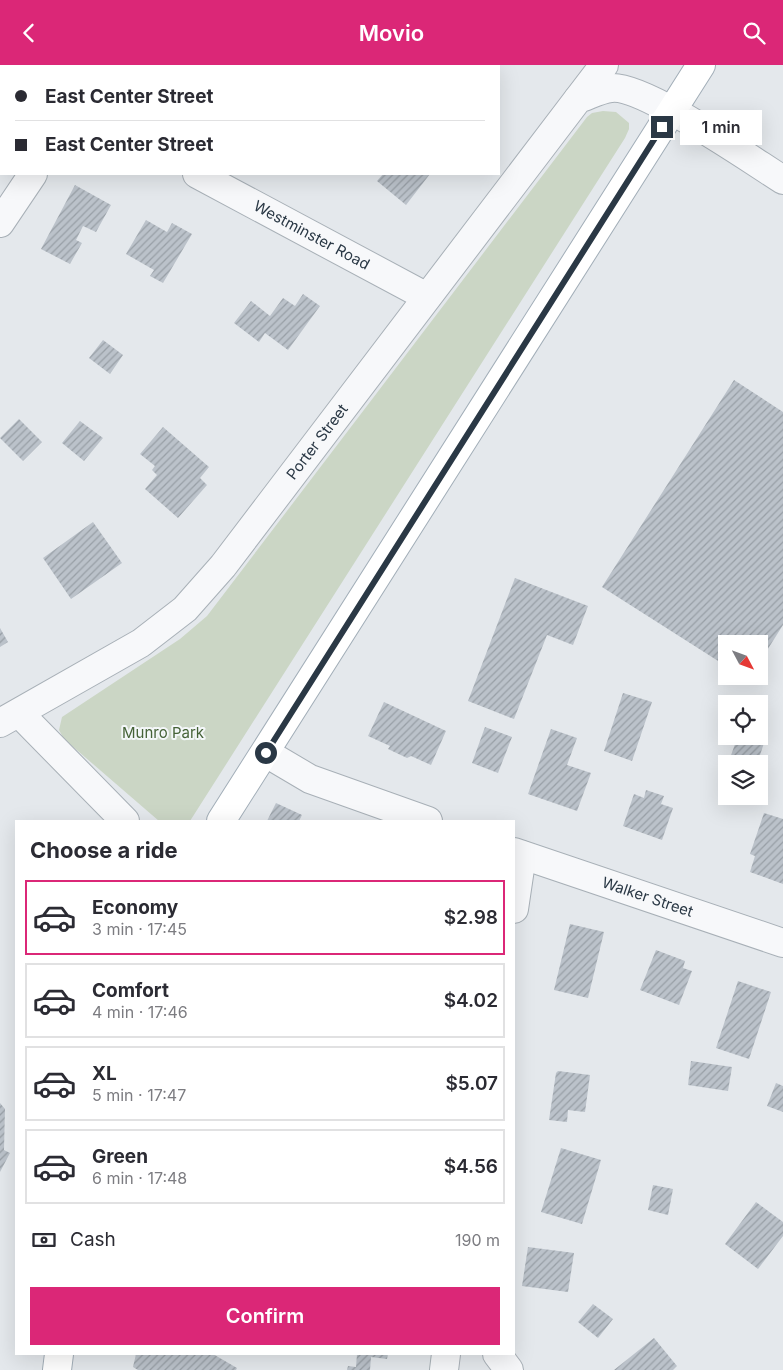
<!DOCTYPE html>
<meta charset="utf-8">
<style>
:root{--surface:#fff;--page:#f7f7f7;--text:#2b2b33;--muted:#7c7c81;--line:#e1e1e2;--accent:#db2777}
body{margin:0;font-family:Inter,sans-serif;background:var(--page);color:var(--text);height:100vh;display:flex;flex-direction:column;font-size:19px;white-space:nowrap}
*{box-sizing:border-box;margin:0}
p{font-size:16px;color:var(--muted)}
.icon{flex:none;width:28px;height:28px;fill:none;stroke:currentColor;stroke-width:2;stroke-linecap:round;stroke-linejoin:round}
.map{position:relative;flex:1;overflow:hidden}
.panel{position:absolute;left:15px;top:755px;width:500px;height:535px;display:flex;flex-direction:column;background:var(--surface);border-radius:0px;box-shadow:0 5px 20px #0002}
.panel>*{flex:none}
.banner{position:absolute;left:0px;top:0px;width:500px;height:110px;box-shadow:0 5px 20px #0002;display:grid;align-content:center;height:110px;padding:0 15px;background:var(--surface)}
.needle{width:32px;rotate:131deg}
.tools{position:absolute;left:718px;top:570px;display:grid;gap:10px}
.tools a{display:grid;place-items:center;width:50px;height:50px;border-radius:0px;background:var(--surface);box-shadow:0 5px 20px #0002;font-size:25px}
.end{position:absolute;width:22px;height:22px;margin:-11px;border:6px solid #2a3845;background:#fff;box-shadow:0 0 0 2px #fff}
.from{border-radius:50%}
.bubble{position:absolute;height:35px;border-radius:0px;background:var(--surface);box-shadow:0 5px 20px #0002;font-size:16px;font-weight:600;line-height:35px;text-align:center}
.banner b{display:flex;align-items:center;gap:18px;height:48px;font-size:19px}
.banner b+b{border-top:1px solid var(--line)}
.banner i{width:12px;height:12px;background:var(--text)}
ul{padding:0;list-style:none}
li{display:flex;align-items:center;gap:15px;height:75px;margin:0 10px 8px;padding:0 5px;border:2px solid var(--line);border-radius:0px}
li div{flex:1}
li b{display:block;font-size:19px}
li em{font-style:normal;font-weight:600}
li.selected{border-color:var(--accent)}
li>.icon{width:45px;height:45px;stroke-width:1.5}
h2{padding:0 15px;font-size:22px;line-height:60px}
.pay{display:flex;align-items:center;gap:12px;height:55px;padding:0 15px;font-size:19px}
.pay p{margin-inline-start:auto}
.button{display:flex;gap:10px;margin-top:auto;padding:10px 15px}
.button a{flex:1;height:58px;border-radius:0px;background:var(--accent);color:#fff;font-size:20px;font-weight:600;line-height:58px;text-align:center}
header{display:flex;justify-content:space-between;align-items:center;height:65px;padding:0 15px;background:var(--accent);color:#fff;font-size:22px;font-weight:600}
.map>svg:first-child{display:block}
.green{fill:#cbd6c5}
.building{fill:url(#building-hatch)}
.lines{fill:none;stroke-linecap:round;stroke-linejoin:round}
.minor-casing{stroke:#a8b0b7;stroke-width:30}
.major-casing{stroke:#a2aeb8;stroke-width:30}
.minor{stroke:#f7f8fa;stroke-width:28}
.major{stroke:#fff;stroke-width:28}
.route{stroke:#2a3845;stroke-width:6}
.labels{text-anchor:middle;stroke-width:4;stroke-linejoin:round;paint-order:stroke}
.street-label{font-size:15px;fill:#2a3845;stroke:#f4f7f9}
.park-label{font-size:15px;fill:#456237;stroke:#f4f7f9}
</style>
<header><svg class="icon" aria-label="back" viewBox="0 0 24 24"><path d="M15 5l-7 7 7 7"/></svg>Movio<svg class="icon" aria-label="search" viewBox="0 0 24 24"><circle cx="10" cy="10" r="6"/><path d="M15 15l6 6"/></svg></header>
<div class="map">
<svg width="783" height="1305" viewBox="0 0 783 1305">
<defs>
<pattern id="building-hatch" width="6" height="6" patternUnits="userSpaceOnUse" patternTransform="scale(1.25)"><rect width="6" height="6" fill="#bbc2ca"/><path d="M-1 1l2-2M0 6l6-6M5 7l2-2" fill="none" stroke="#989fa6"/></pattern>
</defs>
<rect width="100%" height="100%" fill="#e4e8ec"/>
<path class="green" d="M603 46 616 47 629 58V64L625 73 190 756H159L64 674 59 665 62 652 180 574 207 551 587 52 592 48Z"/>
<path class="building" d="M383 109H430L406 140 377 116Z
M75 120 111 140 96 167 83 161 76 175 82 178 70 199 41 184Z
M146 155 167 167 172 158 192 169 163 218 150 211 154 205 126 189Z
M303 229 320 241 288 285 265 268 259 277 234 258 251 236 270 251 283 233 295 241Z
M103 275 123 290 110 309 89 293Z
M734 315 783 347V560L759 598V579H726V601L602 522Z
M19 354 42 377 23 396 0 373Z
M80 356 103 373 84 396 62 378Z
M163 362 209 402 200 413 207 420 178 453 145 424 157 410 152 405 155 401 140 389Z
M93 457 122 498 71 534 43 493Z
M515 513 588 541 573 580 547 570 514 654 468 636Z
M0 563 8 577 0 582Z
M623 628 652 637 632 696 604 686Z
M384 637 446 666 431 700 411 691 407 693 388 684 390 681 368 671Z
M485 662 512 672 498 708 472 698Z
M551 664 577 673 567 700 591 708 577 746 528 729Z
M738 671H755L765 675 757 699H748L730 693Z
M646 725 664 731 661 739 673 743 662 775 623 761 634 729 644 733Z
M276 738 302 750 299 756H267Z
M764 748 783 754V819L750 807 755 791 750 789Z
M570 859 604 867 588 933 554 925Z
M656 885 685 896 683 903 692 906 679 940 640 925Z
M738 916 771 927 749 994 716 983Z
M691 996 732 1002 728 1026 688 1020Z
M558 1006 590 1010 585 1047 568 1045 567 1057 549 1055 556 1008Z
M776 1018 783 1021V1047L767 1041Z
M0 1038 5 1044 4 1085 10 1088 0 1107Z
M561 1083 601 1095 582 1159 541 1147Z
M653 1120 673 1124 668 1150 648 1145Z
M756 1137 783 1157V1171L758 1204 725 1179Z
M528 1182 574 1188 568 1227 522 1221Z
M593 1239 613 1254 598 1273 578 1257Z
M654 1273 677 1301 673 1305H614Z
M136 1289H213L237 1303 236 1305H138L133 1302Z
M357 1289H388L387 1294 371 1292 370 1305H347L348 1301 356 1302Z"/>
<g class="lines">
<defs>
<g id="minor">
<path d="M0 3 1 4"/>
<path d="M578 34 604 0"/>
<path id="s1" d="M197 109 427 232"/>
<path d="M0 158 33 109"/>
<path d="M19 648 125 756"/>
<path id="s2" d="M0 658 141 578 185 544 223 501 578 34C588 31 600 24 611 23 643 19 751 95 783 115"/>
<path d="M266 688 310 714 428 756"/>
<path id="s3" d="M514 787 783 878"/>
<path d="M514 844 522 790"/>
<path d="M497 1289 509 1305"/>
<path d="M444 1305 446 1289"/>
</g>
<path id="major" d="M221 756 701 0
M57 1305 59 1289"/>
</defs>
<use href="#minor" class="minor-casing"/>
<use href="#major" class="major-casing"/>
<use href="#minor" class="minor"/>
<use href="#major" class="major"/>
</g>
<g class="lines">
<path class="route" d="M266 688 662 62"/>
</g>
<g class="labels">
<g class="street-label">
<text dy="5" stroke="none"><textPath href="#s1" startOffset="130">Westminster Road</textPath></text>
<text dy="5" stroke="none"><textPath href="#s2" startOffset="431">Porter Street</textPath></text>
<text dy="5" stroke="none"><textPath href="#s3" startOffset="141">Walker Street</textPath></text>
</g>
<g class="park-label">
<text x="163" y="673">Munro Park</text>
</g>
</g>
</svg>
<div class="tools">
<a><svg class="needle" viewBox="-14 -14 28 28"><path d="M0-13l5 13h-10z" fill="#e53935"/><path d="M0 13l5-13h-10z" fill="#7c7c81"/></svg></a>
<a><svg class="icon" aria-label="locate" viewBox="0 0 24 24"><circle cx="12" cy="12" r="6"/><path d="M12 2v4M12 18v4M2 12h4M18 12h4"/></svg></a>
<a><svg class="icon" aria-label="layers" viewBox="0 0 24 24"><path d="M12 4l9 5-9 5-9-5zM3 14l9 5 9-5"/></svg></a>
</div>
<i class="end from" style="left:266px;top:688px"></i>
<i class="end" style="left:662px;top:62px"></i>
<div class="bubble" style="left:680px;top:45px;width:82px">1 min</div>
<div class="banner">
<b><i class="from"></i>East Center Street</b>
<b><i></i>East Center Street</b>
</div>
<section class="panel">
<h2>Choose a ride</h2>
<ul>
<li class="selected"><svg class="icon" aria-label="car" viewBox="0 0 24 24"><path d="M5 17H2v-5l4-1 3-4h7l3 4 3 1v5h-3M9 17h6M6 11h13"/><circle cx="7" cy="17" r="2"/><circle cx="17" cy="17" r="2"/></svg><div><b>Economy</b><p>3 min · 17:45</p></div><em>$2.98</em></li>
<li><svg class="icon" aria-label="car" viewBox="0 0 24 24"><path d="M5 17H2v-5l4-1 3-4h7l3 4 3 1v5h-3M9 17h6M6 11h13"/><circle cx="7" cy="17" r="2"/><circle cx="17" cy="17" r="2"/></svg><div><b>Comfort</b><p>4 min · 17:46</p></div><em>$4.02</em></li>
<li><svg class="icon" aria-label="car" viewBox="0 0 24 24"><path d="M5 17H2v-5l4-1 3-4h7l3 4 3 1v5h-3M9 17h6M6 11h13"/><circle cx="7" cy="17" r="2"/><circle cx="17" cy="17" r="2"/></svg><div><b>XL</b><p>5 min · 17:47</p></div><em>$5.07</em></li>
<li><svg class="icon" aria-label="car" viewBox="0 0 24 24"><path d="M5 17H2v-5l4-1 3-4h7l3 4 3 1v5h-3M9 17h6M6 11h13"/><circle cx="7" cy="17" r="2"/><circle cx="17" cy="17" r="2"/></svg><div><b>Green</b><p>6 min · 17:48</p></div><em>$4.56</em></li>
</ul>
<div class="pay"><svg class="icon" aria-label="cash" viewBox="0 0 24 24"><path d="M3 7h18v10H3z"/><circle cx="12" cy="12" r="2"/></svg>Cash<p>190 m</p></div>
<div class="button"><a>Confirm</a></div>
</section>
</div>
